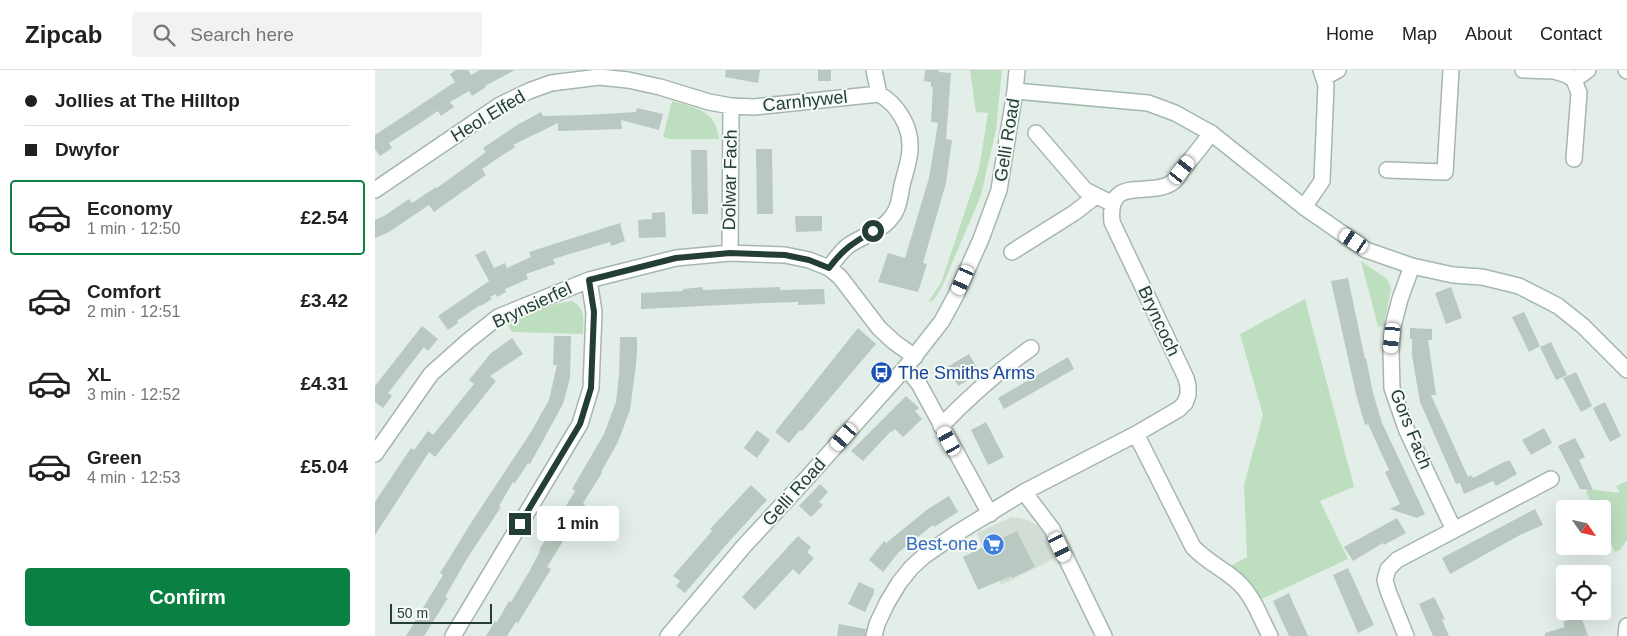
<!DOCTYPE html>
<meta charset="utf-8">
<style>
:root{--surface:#fff;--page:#f2f2f2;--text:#202124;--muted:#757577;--line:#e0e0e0;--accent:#0b8043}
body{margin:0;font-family:Helvetica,sans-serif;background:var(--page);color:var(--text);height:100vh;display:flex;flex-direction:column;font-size:19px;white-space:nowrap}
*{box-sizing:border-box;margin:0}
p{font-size:16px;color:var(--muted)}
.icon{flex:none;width:28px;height:28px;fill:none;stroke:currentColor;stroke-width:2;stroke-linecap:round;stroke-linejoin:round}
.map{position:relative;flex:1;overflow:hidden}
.sheet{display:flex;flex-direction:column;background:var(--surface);width:375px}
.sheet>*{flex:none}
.banner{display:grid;align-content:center;height:110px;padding:0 25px;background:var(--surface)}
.needle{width:32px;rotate:124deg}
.controls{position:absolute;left:1181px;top:430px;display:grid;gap:10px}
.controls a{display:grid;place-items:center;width:55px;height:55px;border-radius:5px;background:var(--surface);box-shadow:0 5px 20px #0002;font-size:25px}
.scale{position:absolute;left:15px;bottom:12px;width:102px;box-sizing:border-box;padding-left:5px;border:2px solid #233f33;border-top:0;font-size:14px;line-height:18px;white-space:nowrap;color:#233f33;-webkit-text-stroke:4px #f5faf6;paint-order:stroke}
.end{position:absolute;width:22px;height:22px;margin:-11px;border:6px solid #233f33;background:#fff;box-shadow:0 0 0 2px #fff}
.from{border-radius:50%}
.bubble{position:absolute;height:35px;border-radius:5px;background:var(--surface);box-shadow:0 5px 20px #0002;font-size:16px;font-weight:700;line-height:35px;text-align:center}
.car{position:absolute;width:15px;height:30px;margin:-15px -8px;border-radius:6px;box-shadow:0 0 4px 1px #0007;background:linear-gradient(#fff 24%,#345 0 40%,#fff 0 76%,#345 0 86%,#fff 0)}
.banner b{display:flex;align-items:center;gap:18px;height:48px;font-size:19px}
.banner b+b{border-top:1px solid var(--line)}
.banner i{width:12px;height:12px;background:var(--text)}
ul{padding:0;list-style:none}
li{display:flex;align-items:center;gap:15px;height:75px;margin:0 10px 8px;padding:0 15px;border:2px solid transparent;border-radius:5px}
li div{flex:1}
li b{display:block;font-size:19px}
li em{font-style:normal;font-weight:700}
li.selected{border-color:var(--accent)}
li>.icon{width:45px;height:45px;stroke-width:1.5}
.cta{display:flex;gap:10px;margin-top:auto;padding:10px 25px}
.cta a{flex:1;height:58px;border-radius:5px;background:var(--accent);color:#fff;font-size:20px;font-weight:700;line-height:58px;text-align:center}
header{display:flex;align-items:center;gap:30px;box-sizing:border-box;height:70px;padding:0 25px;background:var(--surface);border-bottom:1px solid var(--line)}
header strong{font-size:24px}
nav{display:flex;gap:28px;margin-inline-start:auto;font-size:18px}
.search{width:350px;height:45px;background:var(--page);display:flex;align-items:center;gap:12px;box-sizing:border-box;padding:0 18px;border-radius:5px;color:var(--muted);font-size:19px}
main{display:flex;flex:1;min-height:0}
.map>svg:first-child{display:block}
.built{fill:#d2ddd6}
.green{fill:#bddfc0}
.building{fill:#b9c8c0}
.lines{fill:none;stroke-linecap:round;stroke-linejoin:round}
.minor-casing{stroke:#a6b6ae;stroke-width:18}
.secondary-casing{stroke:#a2b9ae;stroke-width:18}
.minor{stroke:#fff;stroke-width:15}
.secondary{stroke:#fff;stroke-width:15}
.route{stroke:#233f33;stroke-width:6}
.labels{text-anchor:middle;stroke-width:4;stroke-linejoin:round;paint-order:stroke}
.street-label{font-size:18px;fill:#233f33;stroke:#f5faf6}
.transit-label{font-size:18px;fill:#164399;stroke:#f5faf6;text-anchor:start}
.shop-label{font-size:18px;fill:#366cbe;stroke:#f5faf6;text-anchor:end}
</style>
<header>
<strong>Zipcab</strong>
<div class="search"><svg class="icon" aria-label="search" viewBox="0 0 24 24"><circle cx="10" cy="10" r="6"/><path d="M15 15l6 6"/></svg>Search here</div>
<nav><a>Home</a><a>Map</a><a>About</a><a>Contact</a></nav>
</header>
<main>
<section class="sheet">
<div class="banner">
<b><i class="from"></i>Jollies at The Hilltop</b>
<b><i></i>Dwyfor</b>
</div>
<ul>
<li class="selected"><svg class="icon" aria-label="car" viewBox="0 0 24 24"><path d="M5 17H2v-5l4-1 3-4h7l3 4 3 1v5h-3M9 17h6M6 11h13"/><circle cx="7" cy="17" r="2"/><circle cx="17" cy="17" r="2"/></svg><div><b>Economy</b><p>1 min · 12:50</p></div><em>£2.54</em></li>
<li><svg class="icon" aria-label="car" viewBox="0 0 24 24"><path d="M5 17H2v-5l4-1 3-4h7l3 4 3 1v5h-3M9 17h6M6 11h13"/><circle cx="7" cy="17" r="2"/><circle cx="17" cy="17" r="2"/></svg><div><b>Comfort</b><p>2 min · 12:51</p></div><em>£3.42</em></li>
<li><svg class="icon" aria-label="car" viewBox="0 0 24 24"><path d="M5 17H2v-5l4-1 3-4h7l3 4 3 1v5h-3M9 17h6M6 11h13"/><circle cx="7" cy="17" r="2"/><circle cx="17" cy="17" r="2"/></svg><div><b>XL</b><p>3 min · 12:52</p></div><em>£4.31</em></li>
<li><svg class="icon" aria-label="car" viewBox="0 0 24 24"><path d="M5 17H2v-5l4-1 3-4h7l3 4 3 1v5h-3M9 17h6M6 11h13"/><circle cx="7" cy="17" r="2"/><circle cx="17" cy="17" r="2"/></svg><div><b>Green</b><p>4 min · 12:53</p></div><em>£5.04</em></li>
</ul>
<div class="cta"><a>Confirm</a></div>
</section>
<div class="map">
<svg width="1252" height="566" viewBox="0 0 1252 566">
<rect width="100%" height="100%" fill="#e4eee8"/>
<path class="built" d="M637 447 653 450 664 457 669 462 682 487 626 515 602 463Z"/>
<path class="green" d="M595 0H627L621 60 606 125 567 217 558 231 553 232 566 213 604 99 613 43 601 42Z
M297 31C321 38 341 40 344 69H295L288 67Z
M986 191 1012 209 1016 218 1009 256 1003 257Z
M930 229 979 417 945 431 973 489 887 529C878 517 864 508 855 496L872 487 869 415 888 345 865 264Z
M197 231C211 238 208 250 208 264L137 262 133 255C154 244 172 234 197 231Z
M1252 411V470L1245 480 1240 482 1228 456V439H1219L1211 422 1213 419 1245 423 1241 416Z"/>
<path class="building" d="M81 0H93L96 5 105 0H140L110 16 111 17 97 26 94 21 75 32 79 37 66 46 63 41 39 57 14 73 17 78 5 86 0 79V65L80 12 75 4Z
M351 0H385L383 13 350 7Z
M443 0H456V11H443Z
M550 0H564V2L576 3 571 69 577 70 571 113 548 193 552 194 543 222 503 212 513 183 530 188 554 108 563 53 556 52 558 17H556V12L549 11Z
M262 38 288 44 284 60 246 50 247 59 183 61V53L138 75 140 77 107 99 111 105 59 142 54 135 14 162 0 168V150L9 146 34 129 37 133 61 117 62 118 111 82 108 78 142 55 166 42 168 46 209 45 261 42Z
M381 79H397L398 144H382Z
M316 80H332L333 144H317Z
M290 142 291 167 264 168 263 150 277 149V143Z
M420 146H447V161L421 162Z
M245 153 250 171 236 176 235 172 178 189 180 194 151 204 153 209 130 219 131 222 122 227 121 224 115 227 117 229 106 236 105 235 82 251 83 253 73 260 63 246 114 211 100 185 110 180 119 198 130 193 132 198 156 187 154 182Z
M973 208 990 289 991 288 998 323 1007 353 1050 444 1042 448 1015 439 1025 434 1010 402 1014 400 993 354 990 355 981 324 956 211Z
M327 217 328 220 405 217V220L449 219 450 234 423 235V232L390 233 266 239V223L308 221V219Z
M1076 217 1087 248 1071 254 1060 223Z
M1149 242 1165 276 1154 282 1137 247Z
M47 256 63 269 53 281 49 277 13 323 17 326 8 338 0 332V316Z
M483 258 501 274 427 361 425 360 414 373 400 362Z
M1035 258 1057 259V270H1053L1061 325H1056L1093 407 1096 405 1098 408 1131 391H1135L1142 404 1121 416 1118 411 1089 424 1085 413 1081 414 1045 332 1037 285V269H1035Z
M179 266H196L195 308 188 334 155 394 153 393 140 413 138 412 124 436 126 437 93 487 70 527 73 528 49 566H31L68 505 65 503 72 492 94 456 156 362 174 330 182 295H178Z
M245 267H262V281L261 295 255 340 243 372 226 402 227 403 208 433 210 435 172 497 176 499 143 553 141 552 132 566H111L120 551 122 552 134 531 136 532 154 502 165 481 164 480 200 421 197 419 229 364 241 332 244 305Z
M137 268 148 284 115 306 121 311 60 387 54 382 0 465V432L36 378 39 380 53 361 58 365 99 314 94 310 116 283Z
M1176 272 1192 305 1181 310 1165 277Z
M594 284 601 296 593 301 597 308 583 316 572 297Z
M693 287 699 299 629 339 623 328Z
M1201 302 1217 336 1206 342 1188 308Z
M531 326 544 338 540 341 547 349 528 367 520 359 517 362 516 361 488 391 476 381Z
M1230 332 1246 366 1235 372 1218 338Z
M611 352 629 387 613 395 596 360Z
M1169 358 1177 373 1156 385 1147 370Z
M382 360 395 370 382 388 369 378Z
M1200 368 1210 387 1204 390 1218 420 1205 419 1183 376Z
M445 414 453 422 444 432 448 435 436 447 424 436Z
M376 415 392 430 351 475 310 523 301 516 305 511 298 506 337 461 335 459Z
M574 426 583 442 559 457 558 455 524 482 508 502 494 490 509 471 511 473 553 439Z
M1160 439 1168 455 1145 465 1075 504 1067 488Z
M1022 448 1031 463 1009 475 1008 473 978 491 969 477Z
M642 461 660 497 637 508 636 506 603 520 588 487Z
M423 466 436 477 432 482 439 488 424 505 418 499 380 540 367 527Z
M973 498 999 555 983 563 958 505Z
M484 512 499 519V523L490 542 473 534Z
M914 523 919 535 933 566H914L903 542 898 531Z
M1059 527 1070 549 1067 550 1074 566H1058L1044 534Z
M1206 546 1213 566H1170V563L1190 557 1188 552Z
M464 554 491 559 490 566H462Z"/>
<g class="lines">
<defs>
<path id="minor" d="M499 0 504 24
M1148 0 1179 1 1192 5 1199 10 1204 23 1199 89
M1251 0 1252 1
M950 7 963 0
M1199 10 1213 0
M661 63 710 120 738 134
M1012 100 1070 102 1076 0
M0 120 125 35 154 21 176 13 224 7 253 10 285 17 334 32 356 36 379 37 504 24C522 34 536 56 535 78 535 90 530 103 527 115 525 126 524 139 516 148 506 161 488 166 474 175 466 181 460 190 454 198
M929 137 947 111 951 15 946 0
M637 182 699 143 721 126
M355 183 356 36
M531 297 544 314 615 444
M566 356C594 327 623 301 656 278
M761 364 818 477C833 493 851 500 865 514 879 528 886 549 895 566
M0 384 56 304 93 271 123 247 214 210 301 188 355 183 410 185 434 190 454 198 465 207 504 258 519 272 540 287
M649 422 677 459 729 566
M1079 460 1176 409
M78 566 205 354 216 318 219 242 214 210
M499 566 502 554 512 533 524 513 536 498 549 486 582 463 649 422 761 364 804 339 810 333 813 325V316L811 308 737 152C732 103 775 129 798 112 801 110 805 104 807 100 817 88 827 76 836 63
M1031 566 1013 521 1010 510 1013 499 1022 490 1079 460 1032 361 1017 318 1016 281 1018 256 1025 229 1037 196
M1251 566 1252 556"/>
<path id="secondary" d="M640 21 773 33 800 43 836 63 929 137 991 180 1037 196 1078 205 1107 207 1144 216 1183 236 1208 256 1252 300
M293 566 369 476 432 408 531 297 567 251 581 225 606 169 624 120 640 21 642 0"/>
</defs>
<use href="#minor" class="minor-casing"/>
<use href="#secondary" class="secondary-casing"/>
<use href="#minor" class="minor"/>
<use href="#secondary" class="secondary"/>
</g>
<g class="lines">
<path class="route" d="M145 454 205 354 216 318 219 242 214 210 301 188 355 183 410 185 434 190 454 198C468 179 478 173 498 161"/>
</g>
<defs>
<symbol id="bus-disc" viewBox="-11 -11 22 22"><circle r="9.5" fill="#1a4fb4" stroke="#f5faf6"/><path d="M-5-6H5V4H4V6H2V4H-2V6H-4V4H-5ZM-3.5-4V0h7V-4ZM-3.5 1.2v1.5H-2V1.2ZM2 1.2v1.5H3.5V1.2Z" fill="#fff"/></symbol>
<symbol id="supermarket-disc" viewBox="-11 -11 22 22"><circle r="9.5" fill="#3f7fe0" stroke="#f5faf6"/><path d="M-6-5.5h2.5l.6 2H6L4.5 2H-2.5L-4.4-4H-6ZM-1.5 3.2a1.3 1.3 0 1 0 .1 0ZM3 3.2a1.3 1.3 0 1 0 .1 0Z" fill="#fff"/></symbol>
</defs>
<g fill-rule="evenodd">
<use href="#bus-disc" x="494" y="290" width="25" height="25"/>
<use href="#supermarket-disc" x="606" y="462" width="25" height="25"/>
</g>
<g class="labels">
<g class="street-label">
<text transform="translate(430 31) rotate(-6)" y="6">Carnhywel</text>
<text transform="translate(113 46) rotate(-31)" y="6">Heol Elfed</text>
<text transform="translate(632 70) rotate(-81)" y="6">Gelli Road</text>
<text transform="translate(355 110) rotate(-89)" y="6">Dolwar Fach</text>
<text transform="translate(157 235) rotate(-25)" y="6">Brynsierfel</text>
<text transform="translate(784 251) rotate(65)" y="6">Bryncoch</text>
<text transform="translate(1036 359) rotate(68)" y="6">Gors Fach</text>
<text transform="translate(419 422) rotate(-48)" y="6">Gelli Road</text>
</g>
<g class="transit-label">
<text x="523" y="309">The Smiths Arms</text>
</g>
<g class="shop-label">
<text x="603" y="480">Best-one</text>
</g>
</g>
</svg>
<div class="controls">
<a><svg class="needle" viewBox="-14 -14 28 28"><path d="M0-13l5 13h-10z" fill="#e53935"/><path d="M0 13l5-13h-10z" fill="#757577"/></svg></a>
<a><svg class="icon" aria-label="locate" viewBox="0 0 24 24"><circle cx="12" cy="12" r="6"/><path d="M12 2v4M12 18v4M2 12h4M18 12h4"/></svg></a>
</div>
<div class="scale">50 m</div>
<i class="end from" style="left:498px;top:161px"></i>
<i class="end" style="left:145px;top:454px"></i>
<div class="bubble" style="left:162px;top:436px;width:82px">1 min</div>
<i class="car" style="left:807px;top:100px;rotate:38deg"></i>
<i class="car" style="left:979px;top:171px;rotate:304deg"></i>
<i class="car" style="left:588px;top:210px;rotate:204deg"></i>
<i class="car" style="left:1017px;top:268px;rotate:186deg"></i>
<i class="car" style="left:469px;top:367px;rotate:221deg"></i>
<i class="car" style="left:574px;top:371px;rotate:331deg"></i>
<i class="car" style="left:685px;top:477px;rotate:154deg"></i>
</div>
</main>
